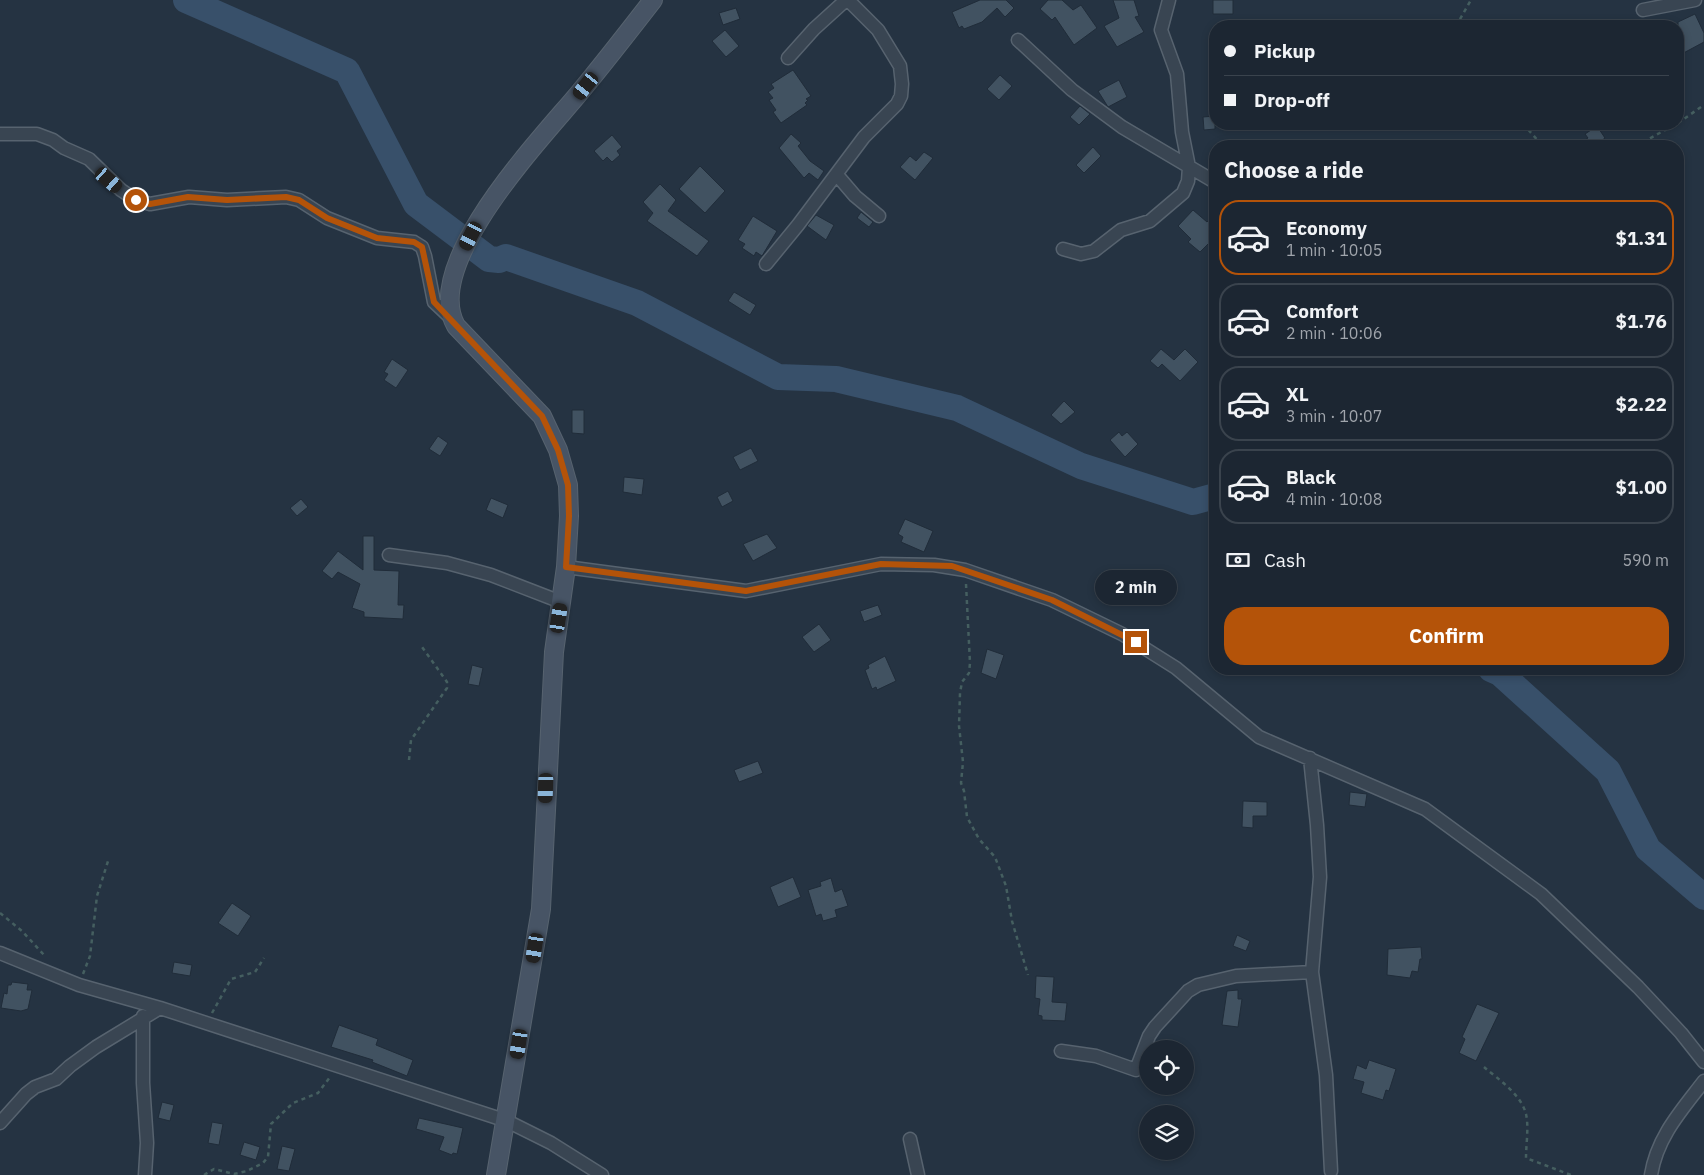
<!DOCTYPE html>
<meta charset="utf-8">
<style>
:root{--surface:#1c2632;--page:#29323e;--text:#f1f3f6;--muted:#a0a5ac;--line:#3a434d;--accent:#b45309}
body{margin:0;font-family:"IBM Plex Sans",sans-serif;background:var(--page);color:var(--text);height:100vh;display:flex;flex-direction:column;font-size:19px;white-space:nowrap}
*{box-sizing:border-box;margin:0}
p{font-size:16px;color:var(--muted)}
.icon{flex:none;width:28px;height:28px;fill:none;stroke:currentColor;stroke-width:2;stroke-linecap:round;stroke-linejoin:round}
.map{position:relative;flex:1;overflow:hidden}
.drawer{position:absolute;left:1209px;top:140px;width:475px;height:535px;display:flex;flex-direction:column;background:var(--surface);border-radius:20px;box-shadow:0 2px 8px #0003,0 0 0 1px var(--line)}
.drawer>*{flex:none}
.guide{position:absolute;left:1209px;top:20px;width:475px;height:110px;border-radius:20px;box-shadow:0 2px 8px #0003,0 0 0 1px var(--line);display:grid;align-content:center;height:110px;padding:0 15px;background:var(--surface)}
.buttons{position:absolute;left:1139px;top:1040px;display:grid;gap:10px}
.buttons a{display:grid;place-items:center;width:55px;height:55px;border-radius:50%;background:var(--surface);box-shadow:0 2px 8px #0003,0 0 0 1px var(--line);font-size:25px}
.end{position:absolute;width:22px;height:22px;margin:-11px;border:6px solid #b45309;background:#fff;box-shadow:0 0 0 2px #fff}
.from{border-radius:50%}
.bubble{position:absolute;height:35px;border-radius:18px;background:var(--surface);box-shadow:0 2px 8px #0003,0 0 0 1px var(--line);font-size:16px;font-weight:700;line-height:35px;text-align:center}
.car{position:absolute;width:15px;height:30px;margin:-15px -8px;border-radius:6px;box-shadow:0 0 4px 1px #0007;background:linear-gradient(#222 24%,#8ab4d8 0 40%,#222 0 76%,#8ab4d8 0 86%,#222 0)}
.guide b{display:flex;align-items:center;gap:18px;height:48px;font-size:19px}
.guide b+b{border-top:1px solid var(--line)}
.guide i{width:12px;height:12px;background:var(--text)}
ul{padding:0;list-style:none}
li{display:flex;align-items:center;gap:15px;height:75px;margin:0 10px 8px;padding:0 5px;border:2px solid var(--line);border-radius:20px}
li div{flex:1}
li b{display:block;font-size:19px}
li em{font-style:normal;font-weight:700}
li.selected{border-color:var(--accent)}
li>.icon{width:45px;height:45px;stroke-width:1.5}
h2{padding:0 15px;font-size:22px;line-height:60px}
.pay{display:flex;align-items:center;gap:12px;height:55px;padding:0 15px;font-size:19px}
.pay p{margin-inline-start:auto}
.cta{display:flex;gap:10px;margin-top:auto;padding:10px 15px}
.cta a{flex:1;height:58px;border-radius:20px;background:var(--accent);color:#fff;font-size:20px;font-weight:700;line-height:58px;text-align:center}
.map>svg:first-child{display:block}
.lines{fill:none;stroke-linecap:round;stroke-linejoin:round}
.river{stroke:#38506a;stroke-width:26}
.building{fill:#415261;stroke:#202c39}
.street-casing{stroke:#57636f;stroke-width:15}
.secondary-casing{stroke:#57636f;stroke-width:20}
.path{stroke:#455f60;stroke-width:2.5;stroke-dasharray:4 4;stroke-linecap:butt}
.street{stroke:#394552;stroke-width:12}
.secondary{stroke:#475465;stroke-width:18}
.route{stroke:#b45309;stroke-width:6}
</style>
<div class="map">
<svg width="1704" height="1175" viewBox="0 0 1704 1175">
<rect width="100%" height="100%" fill="#253342"/>
<g class="lines">
<path class="river" d="M186 0 347 71 416 204 489 259 499 260 506 257 637 303 778 377 836 379 957 408 1081 466 1193 502 1215 496
M1491 669 1500 673 1608 771 1648 849 1704 897"/>
</g>
<path class="building" d="M980 0H1006L1014 8 1005 17 997 8 982 22 964 29 962 26 959 28 952 12Z
M1048 0H1062L1073 10 1081 5 1097 28 1074 45 1055 17 1052 20 1040 9Z
M1113 0H1134L1139 16 1135 17 1144 32 1117 47 1104 26 1119 18Z
M1213 0H1233V14H1213Z
M736 8 740 19 723 25 719 13Z
M1695 14 1704 33V42L1678 56V22Z
M725 30 739 46 726 57 712 41Z
M793 70 811 96 806 99 808 100 805 103 807 105 781 123 773 112 776 110 769 100 773 98 768 92 774 88 771 84Z
M1000 75 1012 86 999 100 987 89Z
M1119 80 1127 97 1108 107 1098 91Z
M1080 106 1090 114 1079 125 1070 117Z
M1215 116V129L1204 130 1203 117Z
M1597 126 1605 138 1601 141 1605 146H1575L1588 138 1585 134Z
M791 134 801 143 798 146 810 161 824 171 818 180 809 173 804 178 779 148Z
M612 135 622 147 617 151 620 155 612 162 607 157 603 161 594 151Z
M1093 147 1101 156 1084 173 1076 165Z
M924 152 933 158 915 180 900 167 910 156 916 161Z
M700 166 725 191 705 213 679 189Z
M660 184 676 200 668 211 709 241 697 256 647 221 653 213 643 202Z
M1193 210 1207 222 1215 214V237L1200 252 1188 242 1191 239 1178 226Z
M861 212 873 222 869 227 857 218Z
M816 215 834 225 826 240 807 226Z
M753 216 777 231 762 256 756 252 754 256 742 248 745 244 738 240Z
M734 292 756 305 750 315 728 301Z
M1161 349 1174 360 1185 349 1198 362 1180 381 1162 364 1158 368 1150 361Z
M392 359 408 370 396 388 384 380 388 374 384 372Z
M1064 401 1075 412 1061 424 1051 415Z
M572 410H584V434L572 433Z
M1119 432 1122 436 1127 432 1138 444 1125 457 1110 440Z
M438 436 448 443 440 456 429 449Z
M751 448 758 461 740 470 733 457Z
M624 477 644 479 642 495 623 492Z
M728 491 733 501 722 507 717 497Z
M491 498 508 505 503 518 486 510Z
M301 499 308 507 297 516 290 508Z
M905 519 933 531 924 552 901 542 903 537 898 534Z
M767 534 777 548 753 561 743 544Z
M363 536H374V570L399 571 398 605H404L403 619 364 617V612L352 608 360 584 338 572 332 579 322 571 338 551 363 570Z
M878 605 882 615 864 622 860 611Z
M819 624 831 640 814 652 802 637Z
M987 649 1004 655 996 679 981 673Z
M885 656 896 681 877 690 876 687 872 689 865 670 869 668 868 665Z
M472 665 483 668 479 686 468 684Z
M758 761 763 773 739 782 734 770Z
M1350 792 1367 794 1365 807 1349 805Z
M1243 801 1267 802V816H1253V828L1242 827Z
M793 877 801 897 778 907 770 887Z
M831 878 835 892 842 889 848 906 835 910 837 917 823 921 821 914 816 916 808 890 821 886 820 882Z
M232 903 251 916 238 936 218 923Z
M1237 935 1250 941 1246 951 1233 946Z
M1421 947 1422 959H1420L1418 972 1412 971 1410 978 1387 975 1388 949Z
M174 962 192 965 190 976 172 973Z
M1036 976 1054 977 1052 1002 1067 1003 1065 1021 1042 1020V1016L1038 1015 1040 999 1035 998Z
M12 982 28 984 27 990H32L28 1009 21 1011 1 1008 4 993 7 994 8 985H11Z
M1238 990V999H1242L1238 1027 1222 1025 1227 991Z
M1477 1004 1499 1013 1476 1061 1459 1053 1465 1039 1462 1037Z
M339 1025 378 1039 376 1045 413 1060 407 1076 372 1062 373 1060 331 1047Z
M1369 1060 1396 1069 1389 1091 1386 1090 1383 1100 1361 1093 1364 1082 1353 1079 1357 1065 1366 1069Z
M162 1102 174 1105 170 1121 158 1118Z
M419 1118 463 1128 457 1154 453 1153 452 1155 439 1150 444 1137 416 1129Z
M212 1122 223 1124 219 1145 208 1143Z
M244 1142 260 1147 256 1160 240 1155Z
M282 1146 295 1149 289 1171 277 1169Z"/>
<g class="lines">
<defs>
<path id="street" d="M1643 10 1695 0
M1018 40 1072 90 1122 127 1215 182
M788 58 814 29 846 0
M0 134H37L53 140 64 148 89 159 121 190 136 200 150 204 189 197 227 200 286 197 299 200 327 218 377 238 414 242 422 247 425 256 434 302 452 319
M837 175 855 196 879 216
M1063 249 1081 254 1094 251 1121 230 1150 221 1183 193 1188 181 1189 167 1182 132 1177 74 1161 30 1169 0
M766 264 798 225 864 137 897 104 901 96 902 84 900 66 878 30 848 0
M389 555 447 563 491 575 561 602
M566 567 746 591 881 564 934 565 965 570 1052 600 1122 634 1176 668 1259 737 1425 809 1541 894 1638 987 1681 1033 1704 1062
M1310 758 1317 825 1320 877 1312 972 1326 1075 1331 1171
M0 953 79 985 160 1008 507 1121 551 1143 602 1175
M143 1016V1083L147 1143 145 1175
M1061 1051 1096 1056 1136 1070 1149 1036 1155 1027 1188 991 1198 985 1236 976 1312 972
M0 1123 26 1094 35 1087 56 1079 70 1066 96 1047 160 1008
M910 1139 918 1175
M1651 1175C1657 1137 1681 1111 1704 1081"/>
<path id="secondary" d="M496 1175 541 909 554 652 566 567 569 516 568 485 558 450 542 416 456 326C421 263 542 138 580 92 605 62 629 31 653 0"/>
</defs>
<use href="#street" class="street-casing"/>
<use href="#secondary" class="secondary-casing"/>
<path class="path" d="M1456 26 1471 0
M1678 123 1704 105
M1523 124 1543 146
M1636 146 1676 124
M966 584 970 663 969 673 962 682 960 693 959 726 963 762 961 783 964 791 967 817 979 839 995 857 1006 886 1012 921 1028 975
M409 760 411 740 447 688V682L422 647
M0 913 22 931 45 956
M83 974 90 956 97 896 109 858
M212 1013 231 979 255 972 264 958
M1484 1067C1498 1079 1521 1094 1526 1114 1529 1127 1526 1144 1526 1158L1571 1175
M204 1175 214 1169 234 1174 247 1171 263 1163 268 1157 271 1124 293 1103 318 1093 330 1077"/>
<use href="#street" class="street"/>
<use href="#secondary" class="secondary"/>
</g>
<g class="lines">
<path class="route" d="M136 200 150 204 188 197 227 200 286 197 299 200 327 218 377 238 414 242 422 247 434 302 542 416 558 450 568 485 569 516 566 567 746 591 881 564 952 566 1052 600 1136 642"/>
</g>
</svg>
<div class="buttons">
<a><svg class="icon" aria-label="locate" viewBox="0 0 24 24"><circle cx="12" cy="12" r="6"/><path d="M12 2v4M12 18v4M2 12h4M18 12h4"/></svg></a>
<a><svg class="icon" aria-label="layers" viewBox="0 0 24 24"><path d="M12 4l9 5-9 5-9-5zM3 14l9 5 9-5"/></svg></a>
</div>
<i class="end from" style="left:136px;top:200px"></i>
<i class="end" style="left:1136px;top:642px"></i>
<div class="bubble" style="left:1095px;top:570px;width:82px">2 min</div>
<i class="car" style="left:586px;top:86px;rotate:219deg"></i>
<i class="car" style="left:109px;top:180px;rotate:131deg"></i>
<i class="car" style="left:471px;top:236px;rotate:207deg"></i>
<i class="car" style="left:559px;top:618px;rotate:9deg"></i>
<i class="car" style="left:546px;top:788px;rotate:182deg"></i>
<i class="car" style="left:535px;top:948px;rotate:189deg"></i>
<i class="car" style="left:519px;top:1044px;rotate:189deg"></i>
<div class="guide">
<b><i class="from"></i>Pickup</b>
<b><i></i>Drop-off</b>
</div>
<section class="drawer">
<h2>Choose a ride</h2>
<ul>
<li class="selected"><svg class="icon" aria-label="car" viewBox="0 0 24 24"><path d="M5 17H2v-5l4-1 3-4h7l3 4 3 1v5h-3M9 17h6M6 11h13"/><circle cx="7" cy="17" r="2"/><circle cx="17" cy="17" r="2"/></svg><div><b>Economy</b><p>1 min · 10:05</p></div><em>$1.31</em></li>
<li><svg class="icon" aria-label="car" viewBox="0 0 24 24"><path d="M5 17H2v-5l4-1 3-4h7l3 4 3 1v5h-3M9 17h6M6 11h13"/><circle cx="7" cy="17" r="2"/><circle cx="17" cy="17" r="2"/></svg><div><b>Comfort</b><p>2 min · 10:06</p></div><em>$1.76</em></li>
<li><svg class="icon" aria-label="car" viewBox="0 0 24 24"><path d="M5 17H2v-5l4-1 3-4h7l3 4 3 1v5h-3M9 17h6M6 11h13"/><circle cx="7" cy="17" r="2"/><circle cx="17" cy="17" r="2"/></svg><div><b>XL</b><p>3 min · 10:07</p></div><em>$2.22</em></li>
<li><svg class="icon" aria-label="car" viewBox="0 0 24 24"><path d="M5 17H2v-5l4-1 3-4h7l3 4 3 1v5h-3M9 17h6M6 11h13"/><circle cx="7" cy="17" r="2"/><circle cx="17" cy="17" r="2"/></svg><div><b>Black</b><p>4 min · 10:08</p></div><em>$1.00</em></li>
</ul>
<div class="pay"><svg class="icon" aria-label="cash" viewBox="0 0 24 24"><path d="M3 7h18v10H3z"/><circle cx="12" cy="12" r="2"/></svg>Cash<p>590 m</p></div>
<div class="cta"><a>Confirm</a></div>
</section>
</div>
